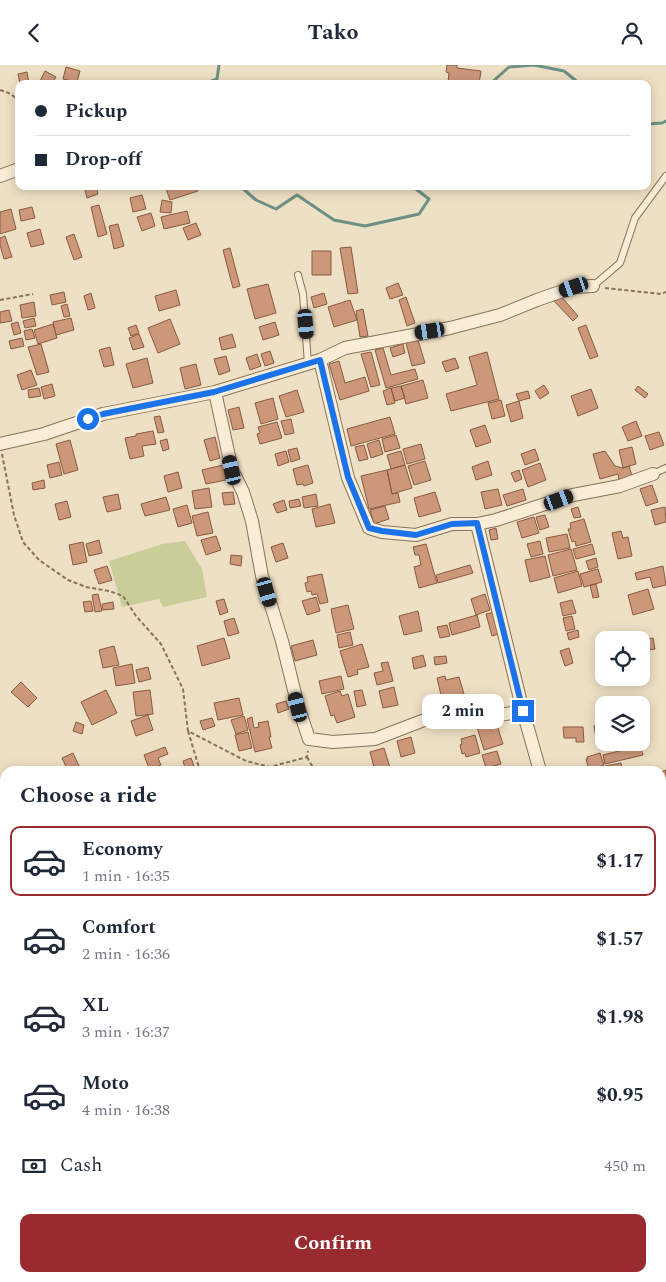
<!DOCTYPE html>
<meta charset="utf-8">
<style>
:root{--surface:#fff;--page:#f6f6f7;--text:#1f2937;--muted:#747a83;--line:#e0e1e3;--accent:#992a30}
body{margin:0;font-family:Spectral,serif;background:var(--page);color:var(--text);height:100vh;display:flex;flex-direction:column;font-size:19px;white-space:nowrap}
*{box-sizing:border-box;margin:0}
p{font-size:16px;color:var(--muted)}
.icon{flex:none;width:28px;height:28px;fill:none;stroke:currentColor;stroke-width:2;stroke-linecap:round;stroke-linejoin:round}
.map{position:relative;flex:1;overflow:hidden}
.panel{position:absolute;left:0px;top:701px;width:666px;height:516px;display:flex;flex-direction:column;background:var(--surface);border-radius:15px 15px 0 0;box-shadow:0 2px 12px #0003}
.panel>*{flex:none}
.guide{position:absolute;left:15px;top:15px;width:636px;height:110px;border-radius:10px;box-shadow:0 2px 12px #0003;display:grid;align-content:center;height:110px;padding:0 20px;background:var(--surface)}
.controls{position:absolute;left:595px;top:566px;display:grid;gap:10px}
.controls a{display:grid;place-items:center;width:55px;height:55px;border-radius:10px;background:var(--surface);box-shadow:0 2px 12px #0003;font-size:25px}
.end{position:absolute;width:22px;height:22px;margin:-11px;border:6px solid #1a73e8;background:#fff;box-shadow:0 0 0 2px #fff}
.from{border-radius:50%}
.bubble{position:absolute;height:35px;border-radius:10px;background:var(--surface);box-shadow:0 2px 12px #0003;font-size:16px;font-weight:700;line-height:35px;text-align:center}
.car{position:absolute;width:15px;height:30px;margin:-15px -8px;border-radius:6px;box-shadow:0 0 4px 1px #0007;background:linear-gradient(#222 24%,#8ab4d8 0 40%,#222 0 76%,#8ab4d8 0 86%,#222 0)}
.guide b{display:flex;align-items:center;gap:18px;height:48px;font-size:19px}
.guide b+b{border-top:1px solid var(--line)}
.guide i{width:12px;height:12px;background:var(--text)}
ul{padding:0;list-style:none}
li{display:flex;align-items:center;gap:15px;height:70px;margin:0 10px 8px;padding:0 10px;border:2px solid transparent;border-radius:10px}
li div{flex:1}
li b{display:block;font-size:19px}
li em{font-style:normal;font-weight:700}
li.current{border-color:var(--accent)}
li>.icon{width:45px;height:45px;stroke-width:1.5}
h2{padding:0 20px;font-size:22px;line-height:60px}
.pay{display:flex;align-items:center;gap:12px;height:55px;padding:0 20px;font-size:19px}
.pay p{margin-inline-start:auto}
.action{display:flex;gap:10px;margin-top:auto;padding:10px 20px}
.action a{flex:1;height:58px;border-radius:10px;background:var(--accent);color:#fff;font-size:20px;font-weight:700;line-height:58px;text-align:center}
header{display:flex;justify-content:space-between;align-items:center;height:65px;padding:0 20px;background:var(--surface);font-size:22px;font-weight:700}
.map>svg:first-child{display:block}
.farmland{fill:#e4d9b1}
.green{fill:#c9cd98}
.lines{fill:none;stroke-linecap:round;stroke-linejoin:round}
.stream{stroke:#6c9085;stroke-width:3}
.building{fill:#cd987a;stroke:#895940}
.lane-casing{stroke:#89715a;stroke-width:8}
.street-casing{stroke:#89715a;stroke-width:14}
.path{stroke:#89715a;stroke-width:2;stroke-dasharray:4 2.5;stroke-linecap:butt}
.lane{stroke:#f9edd7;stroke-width:6}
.street{stroke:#f9edd7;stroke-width:12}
.route{stroke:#1a73e8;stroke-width:6}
</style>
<header><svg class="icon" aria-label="back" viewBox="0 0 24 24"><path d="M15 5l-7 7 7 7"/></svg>Tako<svg class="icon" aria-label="person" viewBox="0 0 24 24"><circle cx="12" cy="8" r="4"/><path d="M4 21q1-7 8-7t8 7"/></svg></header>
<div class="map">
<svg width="666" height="1217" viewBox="0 0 666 1217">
<rect width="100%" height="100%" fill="#eee0c4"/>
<path class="farmland" d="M661 873 666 874V1067L661 1064Z"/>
<path class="green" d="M185 476 202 504 207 532 163 542 159 534 122 542 109 496 162 479Z"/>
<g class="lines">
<path class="stream" d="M204 19 217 14 219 0
M490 19 509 2 534 0 564 6 580 19
M648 59 662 58 666 56
M240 121 256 135 276 144 297 130 334 155 365 161 419 149 429 134 412 121
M0 821H5
M661 1055 666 1056"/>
</g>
<path class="building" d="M447 0H457V3L481 6 479 19 448 17 449 8 446 7Z
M66 2 80 6 77 17 63 14Z
M45 6 56 12 52 19H44L40 16Z
M27 7 29 19H20L18 9Z
M84 121H96L98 129 87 133Z
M165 121H197L198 126 170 135Z
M142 130 146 144 133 147 130 133Z
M162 135 172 137 171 148 160 147Z
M99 140 107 169 98 172 91 142Z
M32 142 35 153 21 156 19 145Z
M11 144 16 164 0 169V147Z
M187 146 190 158 164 164 161 152Z
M151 148 155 161 142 166 137 152Z
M196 158 201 170 188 175 183 163Z
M118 159 124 181 114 184 109 161Z
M40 164 44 179 31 182 27 168Z
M74 169 82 192 74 195 66 172Z
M5 171 12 192 4 194 0 180V173Z
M351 182 358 228 348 229 340 183Z
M230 183 240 221 233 223 223 185Z
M312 186H331V210H312Z
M398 218 403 230 390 234 386 223Z
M268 219 276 248 255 254 247 224Z
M176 225 180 240 159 246 155 231Z
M64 227 66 237 52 240 50 230Z
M91 228 95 243 88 245 84 231Z
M324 228 327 239 314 243 311 232Z
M560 230 578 251 573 256 554 236Z
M406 232 415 258 407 261 399 235Z
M350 235 357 255 334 262 328 242Z
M34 237 36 251 22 253 20 240Z
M67 239 70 251 64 252 61 241Z
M363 244 368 271 360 272 356 246Z
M9 245 12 256 0 258V247Z
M34 253 36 261 25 263 23 256Z
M71 253 74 265 56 270 53 257Z
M170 254 180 279 158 288 148 263Z
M18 257 21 268 14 270 11 259Z
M275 257 279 270 263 275 259 262Z
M53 259 57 273 38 279 34 265Z
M136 260 139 268 131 271 128 263Z
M586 260 598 291 590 294 578 263Z
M32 264 35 273 26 275 24 266Z
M139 269 144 282 133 285 129 273Z
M232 269 236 282 222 285 219 273Z
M22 273 24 281 11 284 9 276Z
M418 275 425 298 412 301 406 278Z
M41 279 49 307 37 310 28 282Z
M403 279 405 288 393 292 390 283Z
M110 282 114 300 104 302 99 285Z
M383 283 391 310 415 304 418 314 386 323 375 285Z
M270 286 274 298 265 301 261 289Z
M371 287 380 320 371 322 361 289Z
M487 287 499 334 451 346 446 329 477 320 469 292Z
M257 289 261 301 250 305 246 293Z
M226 291 230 306 219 310 214 294Z
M147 293 153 318 133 323 126 299Z
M455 293 459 303 446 307 442 297Z
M339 296 345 318 365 312 369 326 340 335 329 299Z
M196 299 201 320 185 324 180 303Z
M31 305 37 320 22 325 17 310Z
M423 315 428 333 406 339 401 321Z
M52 319 55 331 44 334 41 322Z
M544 320 549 328 540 334 535 326Z
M401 321 405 333 395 336 391 323Z
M638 321 648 329 645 333 635 325Z
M39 323 41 331 29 333 28 325Z
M391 323 395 338 387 340 383 326Z
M591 324 598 343 578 351 571 331Z
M297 325 304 347 286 352 279 331Z
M528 326 530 333 519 336 516 329Z
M273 333 278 354 261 359 255 338Z
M501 335 505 351 492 354 488 338Z
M519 336 523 353 511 357 506 340Z
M239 342 244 363 233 365 228 345Z
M160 351 164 367 158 368 154 352Z
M390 352 395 369 351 381 347 364Z
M291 354 294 368 285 370 281 356Z
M636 356 642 371 628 376 622 362Z
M277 357 282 373 260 379 257 369 260 368 258 362Z
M485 360 491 377 476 382 470 365Z
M153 366 156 379 142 381 144 391 130 394 125 373 136 371V369Z
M659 367 664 380 650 385 645 371Z
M396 370 400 383 385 387 382 374Z
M215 372 220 393 210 396 204 375Z
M167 374 169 384 163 386 160 376Z
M70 375 78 405 64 409 56 379Z
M379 375 383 389 371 393 367 379Z
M421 379 425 394 407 399 403 384Z
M364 380 368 394 359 396 355 382Z
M632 382 636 399 623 403 619 385Z
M297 383 300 394 291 397 288 385Z
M535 384 539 395 525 400 521 389Z
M286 386 289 397 278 401 275 389Z
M401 386 405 400 391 404 387 390Z
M605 386 615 401 623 403 629 401 632 411 619 415 618 409 600 414 593 389Z
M425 396 431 415 414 420 408 401Z
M488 396 492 410 476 415 472 402Z
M59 397 62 410 50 413 47 400Z
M540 398 546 415 528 422 522 405Z
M223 400 226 415 206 419 202 405Z
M308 400 313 418 304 421 303 419 297 420 293 404Z
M405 400 412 423 392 429 387 405Z
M387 405 392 429 398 428 400 437 369 444 361 411Z
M519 405 522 414 515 417 511 408Z
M178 407 182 423 168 427 164 411Z
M44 415 45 423 33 425 32 418Z
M652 420 658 437 646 441 640 424Z
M209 423 212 442 195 444 192 426Z
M498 424 502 440 485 444 481 427Z
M523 424 526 435 507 441 503 430Z
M233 427 235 439 224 440 222 428Z
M435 427 441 446 419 452 414 433Z
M118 429 121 444 107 447 103 432Z
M316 429 318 441 304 443 302 432Z
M166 432 170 445 145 451 141 439Z
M299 434 301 441 290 443 289 436Z
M284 435 287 445 277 448 273 439Z
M67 436 71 452 59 455 55 439Z
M330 439 335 458 316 462 312 444Z
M187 440 192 458 178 462 173 444Z
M385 441 389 454 374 459 370 445Z
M578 442 581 452 574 453 571 444Z
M665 442 666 457 655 460 651 445Z
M208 447 213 468 197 471 192 451Z
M545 450 549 462 540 465 536 452Z
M534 452 539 468 522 473 517 457Z
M584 454 591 477 576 481 575 476 572 477 568 464H571L570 458Z
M496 463 498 474 491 475 489 465Z
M621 466 623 473 628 472 632 491 618 494 612 468Z
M567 469 570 483 549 487 546 473Z
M216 471 221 485 206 490 201 475Z
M99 475 102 488 89 491 86 479Z
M540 476 543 489 531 492 527 479Z
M83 477 87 497 73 500 69 480Z
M283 478 288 493 276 497 271 482Z
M426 479 437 518 419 523 414 502 421 500 419 490H415L413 482Z
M592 479 595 489 576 494 573 484Z
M571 484 577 505 553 511 548 490Z
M231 490 242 491 241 501 230 499Z
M545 491 550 512 530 517 525 495Z
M596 493 598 502 589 505 586 496Z
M470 500 473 508 438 518 436 510Z
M107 501 112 515 99 519 94 505Z
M663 501 666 520 653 523 650 512 637 515 635 508Z
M598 504 602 517 584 522 580 509Z
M578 506 582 521 558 528 554 513Z
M322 509 328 537 320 539 317 529 312 530 311 526 307 527 305 518 308 517 307 512Z
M596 519 599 532 593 533 590 520Z
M648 524 654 544 633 550 628 530Z
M98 529 102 546 95 547 92 530Z
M485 529 490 545 476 550 471 534Z
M316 532 320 546 307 550 302 536Z
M224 534 228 547 220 550 216 536Z
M572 535 576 548 563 551 560 538Z
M91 536 93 546 85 547 83 537Z
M113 537 114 544 103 545 102 539Z
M348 540 354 564 336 568 331 544Z
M418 546 422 566 404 570 399 551Z
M495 547 501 568 492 571 486 549Z
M477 550 480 562 452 570 449 558Z
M572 551 575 564 566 566 563 553Z
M234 553 239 568 228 571 224 556Z
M447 560 450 571 440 573 437 562Z
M578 565 579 572 569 575 567 568Z
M350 567 353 580 339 583 337 570Z
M224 573 230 593 202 601 197 581Z
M653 573 655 584 643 586 641 575Z
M313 575 317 590 295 596 291 581Z
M362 579 369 602 357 605 358 609 348 612 340 586Z
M114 581 119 600 103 603 99 585Z
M569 583 573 598 565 601 560 586Z
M423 590 426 601 414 604 412 593Z
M446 591 447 598 435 600 434 592Z
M388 597 393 616 377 620 374 608 383 606 381 598Z
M132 599 135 618 116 621 113 603Z
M148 602 151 614 139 617 136 605Z
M341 611 344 624 322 629 319 616Z
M445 611 446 615 459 612 464 629 442 634 437 613Z
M21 617 37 633 28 642 11 627Z
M394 622 398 640 383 643 379 626Z
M106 625 117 648 92 660 81 637Z
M150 625 153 649 136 651 133 627Z
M362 625 366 640 357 642 354 626Z
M340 626 342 631 348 629 355 652 337 658 334 650 331 651 325 631Z
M608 632H625V640H608Z
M239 633 243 650 218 655 214 638Z
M286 636 289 644 278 648 276 639Z
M148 650 153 665 136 671 131 656Z
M244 651 248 665 236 669 231 655Z
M252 652 254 663 259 662 258 658 268 656 271 672H269L272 683 255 687 247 654Z
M212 653 215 661 203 665 200 656Z
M76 657 84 660 82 669 73 666Z
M496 657 503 679 484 685 477 662Z
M604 658V677L597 679 594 661Z
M563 662H583L584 677H576V673H564Z
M248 667 252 683 239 686 235 670Z
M475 670 480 688 466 692 465 688 462 689 460 680 462 679 461 674Z
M411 672 415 688 401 692 397 676Z
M621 678H639L643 690 605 699 603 690 623 685Z
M165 682 168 689 158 693 161 700 158 701 160 706H150L144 690Z
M384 683 391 706H375L370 687Z
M497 686 501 699 486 703 482 690Z
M73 688 81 705 86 702 88 706H68L62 693Z
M600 688 604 700 589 705 586 694H588L587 692Z
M191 693 196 706H175L185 703 183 696Z
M621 698 623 706H603V705L605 704V701Z
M306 702 307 706H281V705Z
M666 705V722L662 723 661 707Z
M666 808V823L661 824V809Z
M665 846 666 861 661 862V847Z
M275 1212H290L292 1217H272L271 1214Z
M584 1212H605L607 1217H586Z"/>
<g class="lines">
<defs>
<path id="lane" d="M298 210 303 229 308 299
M593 221 620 198 635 153 666 111
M653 409 666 403
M547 1212 551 1217
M156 1217 165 1212"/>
<path id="street" d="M0 111 19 104
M320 295 348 413 369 463 382 467 416 470 452 459H477L496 455 573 430 620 421 653 409
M215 327 232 405 243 427 252 456 262 511 282 576 298 641 309 674 333 677 375 674 445 647 494 651 523 646
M0 379 44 369 103 349 215 327 320 295 345 283 450 263 500 250 537 235 574 222 593 221
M477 459 523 646 540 706
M661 774 666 773
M0 1201 5 1207
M90 1212 92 1217
M304 1212 305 1217
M362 1217 365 1212
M647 1217 659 1212"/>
</defs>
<use href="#lane" class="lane-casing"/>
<use href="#street" class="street-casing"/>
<path class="path" d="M0 25C9 28 16 30 19 40
M605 223 661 229 666 227
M0 235 33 229
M2 389 14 450 23 477 39 495 68 515 86 522 109 526 123 531 136 551 161 579 183 624 188 666 246 696 270 702 307 692 308 686
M188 666 200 706
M307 692 315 706
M0 1044 5 1040
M661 1073 666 1074
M609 1212 610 1217"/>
<use href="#lane" class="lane"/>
<use href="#street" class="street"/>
</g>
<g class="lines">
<path class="route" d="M88 354 103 349 214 327 320 295 348 412 369 463 382 466 416 470 452 459 477 458 523 646"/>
</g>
</svg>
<div class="controls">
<a><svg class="icon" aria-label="locate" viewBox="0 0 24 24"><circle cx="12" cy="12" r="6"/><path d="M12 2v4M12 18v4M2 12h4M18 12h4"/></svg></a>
<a><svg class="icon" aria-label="layers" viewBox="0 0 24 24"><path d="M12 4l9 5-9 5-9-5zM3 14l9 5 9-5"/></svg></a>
</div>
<i class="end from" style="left:88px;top:354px"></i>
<i class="end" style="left:523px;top:646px"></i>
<div class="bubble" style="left:422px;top:629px;width:82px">2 min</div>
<i class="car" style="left:574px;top:222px;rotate:251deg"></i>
<i class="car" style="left:306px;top:259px;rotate:175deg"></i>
<i class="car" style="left:430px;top:266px;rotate:261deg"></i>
<i class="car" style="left:232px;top:405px;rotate:347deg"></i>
<i class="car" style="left:559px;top:435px;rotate:69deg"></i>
<i class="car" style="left:267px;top:527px;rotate:164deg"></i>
<i class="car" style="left:298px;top:642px;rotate:346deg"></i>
<div class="guide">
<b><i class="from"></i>Pickup</b>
<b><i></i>Drop-off</b>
</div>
<section class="panel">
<h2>Choose a ride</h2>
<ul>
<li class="current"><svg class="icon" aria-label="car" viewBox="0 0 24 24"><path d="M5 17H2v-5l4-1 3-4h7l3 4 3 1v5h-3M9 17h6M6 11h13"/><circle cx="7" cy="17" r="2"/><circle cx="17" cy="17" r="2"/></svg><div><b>Economy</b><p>1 min · 16:35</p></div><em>$1.17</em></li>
<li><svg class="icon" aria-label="car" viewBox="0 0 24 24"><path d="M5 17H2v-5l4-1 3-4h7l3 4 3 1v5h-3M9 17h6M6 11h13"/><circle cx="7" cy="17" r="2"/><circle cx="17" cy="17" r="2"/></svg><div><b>Comfort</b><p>2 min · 16:36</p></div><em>$1.57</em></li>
<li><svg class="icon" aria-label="car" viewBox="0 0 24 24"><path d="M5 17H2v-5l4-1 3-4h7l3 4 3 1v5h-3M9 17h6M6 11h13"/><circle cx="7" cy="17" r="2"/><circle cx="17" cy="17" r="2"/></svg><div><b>XL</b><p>3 min · 16:37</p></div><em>$1.98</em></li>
<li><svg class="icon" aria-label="car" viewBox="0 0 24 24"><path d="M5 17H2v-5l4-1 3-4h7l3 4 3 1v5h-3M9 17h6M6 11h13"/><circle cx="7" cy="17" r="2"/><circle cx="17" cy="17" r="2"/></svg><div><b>Moto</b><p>4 min · 16:38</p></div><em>$0.95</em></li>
</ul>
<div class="pay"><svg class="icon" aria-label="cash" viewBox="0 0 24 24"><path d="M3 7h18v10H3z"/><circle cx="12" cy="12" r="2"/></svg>Cash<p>450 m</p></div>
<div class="action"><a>Confirm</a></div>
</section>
</div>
